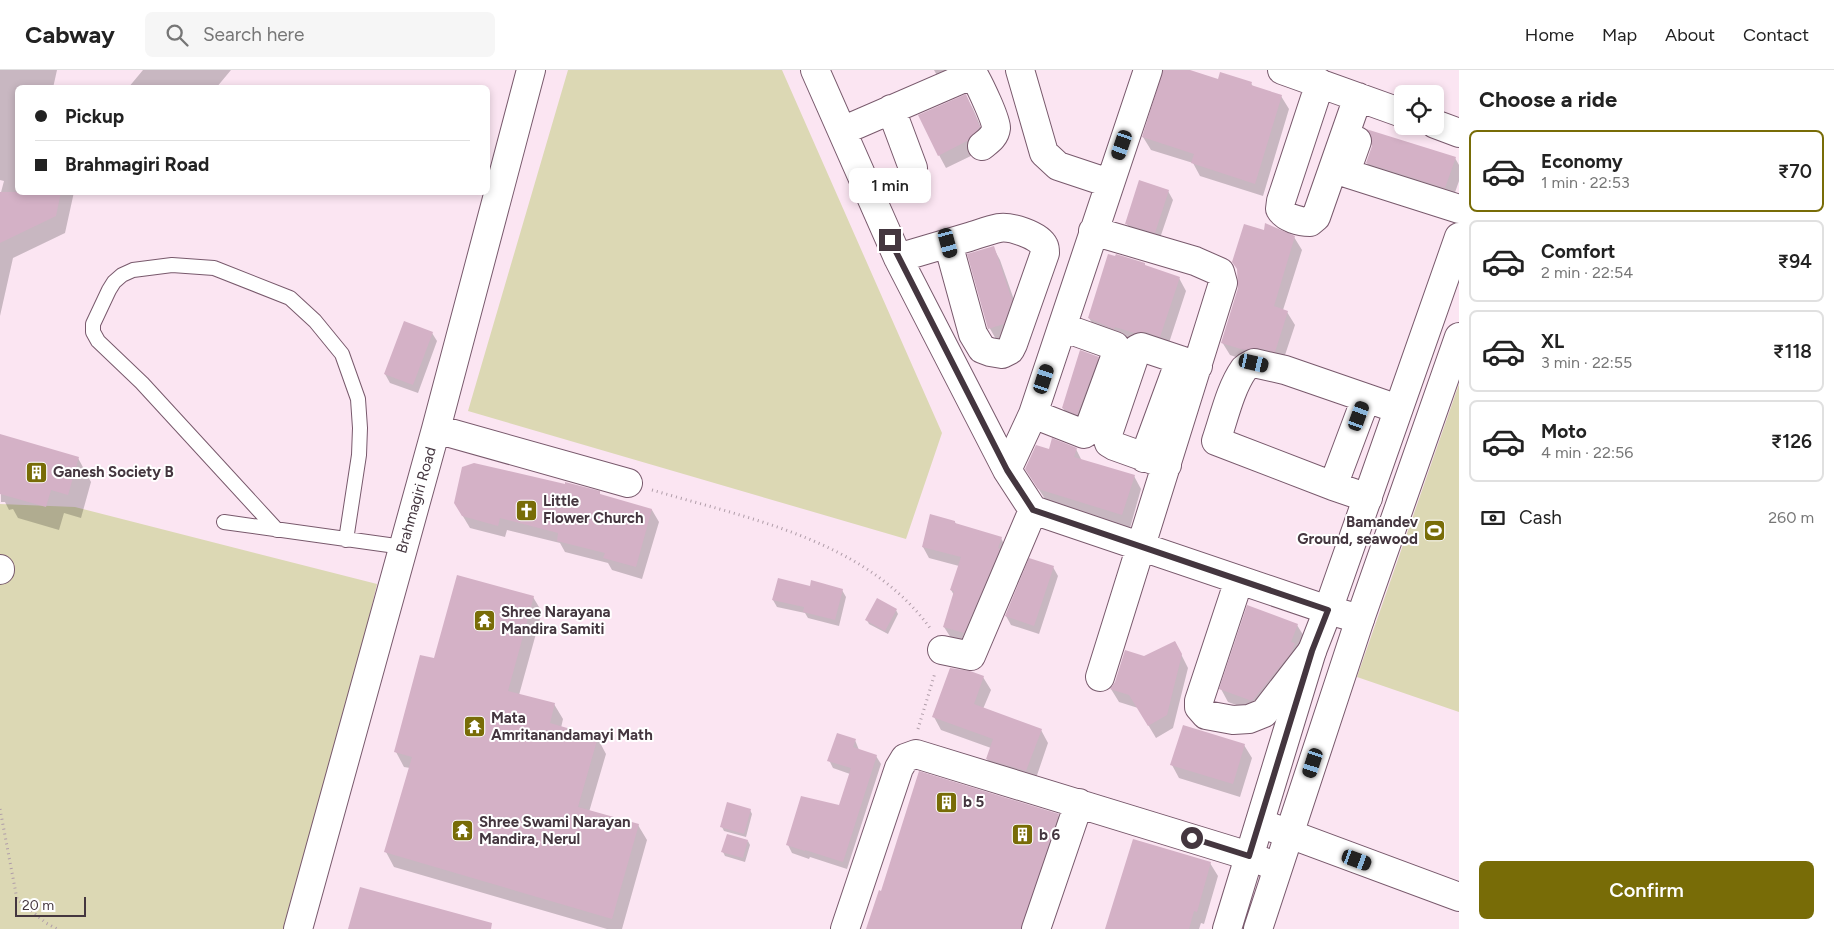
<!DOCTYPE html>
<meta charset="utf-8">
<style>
:root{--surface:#fff;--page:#f6f6f6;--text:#222;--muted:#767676;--line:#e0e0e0;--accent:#786c07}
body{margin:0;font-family:Figtree,sans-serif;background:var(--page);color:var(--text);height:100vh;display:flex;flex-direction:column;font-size:19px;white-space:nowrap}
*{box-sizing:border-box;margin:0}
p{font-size:16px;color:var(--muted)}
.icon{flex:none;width:28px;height:28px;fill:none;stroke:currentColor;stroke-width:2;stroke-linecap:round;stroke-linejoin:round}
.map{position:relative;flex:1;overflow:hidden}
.side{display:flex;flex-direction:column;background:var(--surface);width:375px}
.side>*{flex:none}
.hud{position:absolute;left:15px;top:15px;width:475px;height:110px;border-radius:8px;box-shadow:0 2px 8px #0003;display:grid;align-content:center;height:110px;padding:0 20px;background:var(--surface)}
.fabs{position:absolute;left:1394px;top:15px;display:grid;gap:10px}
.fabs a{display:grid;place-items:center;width:50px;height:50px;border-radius:8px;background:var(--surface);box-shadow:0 2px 8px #0003;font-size:25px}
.scale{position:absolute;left:15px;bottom:12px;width:71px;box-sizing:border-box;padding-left:5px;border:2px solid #44363f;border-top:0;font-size:14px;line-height:18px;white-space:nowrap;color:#44363f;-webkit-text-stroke:4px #fff;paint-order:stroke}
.end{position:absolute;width:22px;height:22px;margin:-11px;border:6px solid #44363f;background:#fff;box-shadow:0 0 0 2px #fff}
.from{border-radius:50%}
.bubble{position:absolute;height:35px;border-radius:8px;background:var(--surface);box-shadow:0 2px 8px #0003;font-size:16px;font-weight:600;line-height:35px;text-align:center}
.car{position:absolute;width:15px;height:30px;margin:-15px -8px;border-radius:6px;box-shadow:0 0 4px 1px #0007;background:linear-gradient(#222 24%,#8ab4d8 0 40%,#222 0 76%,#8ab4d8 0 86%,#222 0)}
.hud b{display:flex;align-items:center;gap:18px;height:48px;font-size:19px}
.hud b+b{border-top:1px solid var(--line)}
.hud i{width:12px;height:12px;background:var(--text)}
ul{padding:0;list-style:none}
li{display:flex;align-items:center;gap:15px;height:82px;margin:0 10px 8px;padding:0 10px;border:2px solid var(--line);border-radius:8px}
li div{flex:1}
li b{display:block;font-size:19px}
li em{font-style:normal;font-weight:600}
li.current{border-color:var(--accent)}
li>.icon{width:45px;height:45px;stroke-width:1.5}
h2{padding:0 20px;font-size:22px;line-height:60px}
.pay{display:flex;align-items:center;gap:12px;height:55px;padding:0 20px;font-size:19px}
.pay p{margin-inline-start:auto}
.primary-button{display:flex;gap:10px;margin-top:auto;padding:10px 20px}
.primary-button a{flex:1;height:58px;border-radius:8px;background:var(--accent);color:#fff;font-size:20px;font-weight:600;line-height:58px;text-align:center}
header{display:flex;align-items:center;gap:30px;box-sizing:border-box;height:70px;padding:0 25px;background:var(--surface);border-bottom:1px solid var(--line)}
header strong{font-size:24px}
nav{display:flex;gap:28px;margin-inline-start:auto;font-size:18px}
.search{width:350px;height:45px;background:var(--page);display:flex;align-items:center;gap:12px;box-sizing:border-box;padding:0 18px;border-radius:8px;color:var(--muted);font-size:19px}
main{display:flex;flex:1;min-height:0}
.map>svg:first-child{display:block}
.green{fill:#dcd8b4}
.shadow{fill:#0003}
.building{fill:#d4b1c6}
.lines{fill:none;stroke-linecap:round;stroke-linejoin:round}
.service-casing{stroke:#78596c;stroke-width:16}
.minor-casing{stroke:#78596c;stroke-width:30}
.tertiary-casing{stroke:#78596c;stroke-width:30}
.path{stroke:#b09da9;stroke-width:3;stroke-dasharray:1 4;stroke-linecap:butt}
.service{stroke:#fff;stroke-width:14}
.minor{stroke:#fff;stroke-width:28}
.tertiary{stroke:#fff;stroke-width:28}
.route{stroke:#44363f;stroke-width:6}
.labels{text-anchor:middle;stroke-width:4;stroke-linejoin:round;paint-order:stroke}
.poi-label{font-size:15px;font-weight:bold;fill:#44363f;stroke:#fff;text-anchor:start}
.street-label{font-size:15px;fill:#44363f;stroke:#fff}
</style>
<header>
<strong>Cabway</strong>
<div class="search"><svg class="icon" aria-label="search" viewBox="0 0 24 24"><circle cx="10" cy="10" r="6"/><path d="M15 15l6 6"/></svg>Search here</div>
<nav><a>Home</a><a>Map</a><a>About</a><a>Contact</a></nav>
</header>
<main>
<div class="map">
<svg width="1459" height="859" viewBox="0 0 1459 859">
<rect width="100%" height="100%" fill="#fbe5f2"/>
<path class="green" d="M568 0H782L942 363 906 469 468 341Z
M1459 314V642L1357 607Z
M0 434 75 437 377 514 296 859H0Z"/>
<path class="shadow" d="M0 0H57L53 18H18V122H74L65 163 13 188 0 246V126L4 111 0 110Z
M143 0H231L216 18H128Z
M934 0H966L945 20Z
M1164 0H1186L1219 11 1251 13 1253 17 1281 26 1289 39 1263 126 1200 106 1193 93 1151 80 1143 67Z
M966 26 973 39 987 71 975 84 946 98 939 85Z
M1455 88 1459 95V111L1452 131 1375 106 1367 93Z
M1168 121 1173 130 1159 171 1132 163 1127 154Z
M1294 167 1302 180 1283 240 1287 242 1295 255 1282 294 1253 293 1230 285 1222 272Z
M993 177 1000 190 1019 244 1011 267 997 271 989 257Z
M1144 194 1146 197 1179 208 1186 221 1167 279 1142 276 1097 261 1089 248Z
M432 263 437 271 418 323 390 313 385 304Z
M1098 288 1103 296 1082 352 1068 347 1063 338Z
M0 367 78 388 91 412 81 448 64 443 59 460 18 448 13 439 9 440 5 432H1Z
M1076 379 1082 391 1134 406 1141 419 1130 458 1047 432 1034 412 1050 380Z
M599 422 601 426 652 440 659 452 642 509 612 500 608 493 565 482 560 473 507 460 505 467 470 458 455 433Z
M955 452 956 454 1001 468 1007 480 970 574 951 568 944 557 954 525 951 520 959 496 929 488 923 477Z
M1053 497 1058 506 1039 564 1011 555 1006 546Z
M811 517 842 520 846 527 839 556 808 548 805 543 777 537 773 530Z
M533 527 542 542 519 625 554 634 563 649 561 658 598 669 606 684 589 742 638 755 647 770 622 859H607L394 797 386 782 410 698 404 697 396 682 435 590Z
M896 540 898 544 888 564 869 554 867 550Z
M1297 555 1305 568 1259 643 1228 632 1221 619Z
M1175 572 1188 598 1173 658 1156 668 1138 638 1119 632 1111 619 1144 587Z
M983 607 991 620 983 639 1041 660 1048 673 1034 714 995 702 987 689 991 678 941 660 934 647Z
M855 670 859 680 876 686 881 694 847 799 810 787 809 789 792 783 788 775 839 737 850 704 833 698 829 690Z
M1244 675 1252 688 1240 727 1179 708 1172 695Z
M750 740 752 744 746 767 724 761 722 757Z
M1058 745 1065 758 1031 859H868L882 822Z
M748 771 750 775 745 792 725 786 723 782Z
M1210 793 1218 806 1204 854 1201 853 1199 859H1107Z"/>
<path class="building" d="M1163 0H1190L1218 9 1220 2 1252 12 1251 15 1282 25 1255 114 1191 93 1194 84 1142 67Z
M966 24 980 57 967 71 938 86 918 45Z
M1366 59 1456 87 1445 118 1366 93 1372 76V69Z
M1139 110 1169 120 1155 163 1125 154Z
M0 122H61L56 146 0 173Z
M1265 153 1295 166 1274 236 1288 241 1275 282 1257 278 1244 280 1221 273 1238 218 1237 199 1232 192 1244 154 1264 160Z
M994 176 1012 230 1004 254 988 259 967 184Z
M1108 184 1115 186 1116 184 1145 193V195L1180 207 1160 267 1146 262 1134 263 1115 257 1114 259 1088 248Z
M404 251 433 262 413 315 384 304Z
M1080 280 1099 287 1077 345 1062 338Z
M0 364 79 387 68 425 51 420 46 437 0 424Z
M1052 368 1077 378 1074 387 1135 405 1122 445 1038 419 1025 399 1036 375 1049 379Z
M474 393 565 414V412L600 421V424L652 439 636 497 603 488 605 483 557 471 558 463 500 448 498 456 462 446 454 433 462 397Z
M930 444 955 451V453L1002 467 998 478 1000 479 964 563 943 557 954 521 950 520 961 487 922 477Z
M1029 488 1054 496 1034 556 1005 546Z
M457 505 534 526 508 621 555 633 550 653 598 667 578 737 639 754 612 849 384 782 412 687 394 682 420 585 434 588Z
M778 508 810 516 811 510 843 519 835 550 803 542 804 537 772 530Z
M877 528 897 539 885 561 865 550Z
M1247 535 1298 554 1291 572 1295 573 1291 583 1252 631 1219 619Z
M1175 571 1182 584 1167 645 1148 656 1129 625 1110 619 1115 612 1125 580 1144 586Z
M950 598 970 601 984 606 974 634 1042 659 1026 701 986 689 993 669 932 647Z
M1183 655 1245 674 1233 714 1170 695Z
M837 663 856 669 853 677 877 685 843 792 805 780V781L786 775 801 726 839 735 851 698 827 691Z
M919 701 1059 744 1021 859H866L879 820 881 821Z
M727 732 751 739 744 764 720 757Z
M727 764 748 770 743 788 721 782Z
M1133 769 1211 792 1197 842 1194 841 1189 859H1105Z
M360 817 492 853 491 859H348Z"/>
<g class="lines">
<defs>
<path id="service" d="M224 452 403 477
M277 460 142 313 98 271 93 262V254L109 220 114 212 122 205 133 200 172 195 214 198 290 228 315 251 342 284 358 329 360 358 359 385 346 470"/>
<path id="minor" d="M815 0 898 188 1007 400 1033 440 1328 540 1360 549
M1020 0 1044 83 1058 96 1109 113
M1282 0 1402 43
M1320 13 1281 131 1280 139C1285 148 1300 152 1310 152L1316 147 1358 27
M891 39 913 98
M1435 54 1459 63
M842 61 969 6 975 7C980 16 996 49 996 58 995 67 988 71 982 76
M1357 71 1347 99 1349 104 1459 139
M1093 161 1195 191 1220 202 1223 213 1100 607
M898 188C922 181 945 174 969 167 979 164 989 160 999 158 1010 156 1039 165 1044 176 1045 178 1045 181 1045 183L1013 274 1010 280 1002 284 990 282 982 279 973 264 948 173
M1033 344 1084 364 1088 361 1114 290 1116 280 1115 276 1062 257
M436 359 628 413
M1144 388 1180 290
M1167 395 1114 376 1109 373 1107 367 1137 279 1141 277 1198 296
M1007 400 1033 344 1148 0
M1333 416 1366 328
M1368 428 1333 416 1216 371C1224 348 1230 319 1244 299 1247 296 1250 295 1254 293L1285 300 1398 339
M0 500V499
M1239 510 1199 631V637L1206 645 1233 650 1249 649 1264 643 1312 581
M942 580 971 586 1033 440
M1260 753 1459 827
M298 859 436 359 531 0
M845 859 899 698 905 688 916 684 1249 786 1277 797
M1036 859 1079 733"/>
<path id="tertiary" d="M1227 859 1312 581 1328 540 1459 167
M1258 859 1360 549 1459 267"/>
</defs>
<use href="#service" class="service-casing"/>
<use href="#minor" class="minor-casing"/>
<use href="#tertiary" class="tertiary-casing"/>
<path class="path" d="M652 420C750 449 866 470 930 558
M918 659 935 603
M0 739 17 829 46 853 57 859"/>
<use href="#service" class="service"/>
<use href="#minor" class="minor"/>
<use href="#tertiary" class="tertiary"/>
</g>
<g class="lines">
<path class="route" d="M890 170 1007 400 1033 440 1328 540 1312 581 1249 786 1192 768"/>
</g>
<defs>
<symbol id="building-square" viewBox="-11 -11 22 22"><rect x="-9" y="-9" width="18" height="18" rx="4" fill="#786c07" stroke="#fff"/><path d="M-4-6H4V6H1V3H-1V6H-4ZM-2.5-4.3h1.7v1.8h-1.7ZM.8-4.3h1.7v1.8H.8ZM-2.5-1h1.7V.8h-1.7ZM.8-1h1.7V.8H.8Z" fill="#fff"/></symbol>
<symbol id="church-square" viewBox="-11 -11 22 22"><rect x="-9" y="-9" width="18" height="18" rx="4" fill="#786c07" stroke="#fff"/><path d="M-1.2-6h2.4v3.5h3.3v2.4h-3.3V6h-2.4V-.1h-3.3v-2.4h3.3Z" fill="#fff"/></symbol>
<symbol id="stadium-square" viewBox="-11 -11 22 22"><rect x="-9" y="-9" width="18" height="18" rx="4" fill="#786c07" stroke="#fff"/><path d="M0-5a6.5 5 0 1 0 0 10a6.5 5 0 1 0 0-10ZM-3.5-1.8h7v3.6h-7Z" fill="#fff"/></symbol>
<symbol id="temple-square" viewBox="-11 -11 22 22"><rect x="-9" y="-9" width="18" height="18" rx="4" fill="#786c07" stroke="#fff"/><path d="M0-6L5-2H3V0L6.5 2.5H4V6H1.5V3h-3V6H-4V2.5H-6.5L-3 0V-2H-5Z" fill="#fff"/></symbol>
</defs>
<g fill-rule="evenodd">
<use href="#building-square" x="24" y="390" width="25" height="25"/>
<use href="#church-square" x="514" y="428" width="25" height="25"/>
<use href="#stadium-square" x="1422" y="448" width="25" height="25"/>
<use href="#temple-square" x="472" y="538" width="25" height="25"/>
<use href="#temple-square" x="462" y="644" width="25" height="25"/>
<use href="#building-square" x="934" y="720" width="25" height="25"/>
<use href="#temple-square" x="450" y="748" width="25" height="25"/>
<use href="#building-square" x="1010" y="752" width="25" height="25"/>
</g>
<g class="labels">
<g class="poi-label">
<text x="53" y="407">Ganesh Society B</text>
<text x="543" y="436">Little<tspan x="543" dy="17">Flower Church</tspan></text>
<text x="1418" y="457" text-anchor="end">Bamandev<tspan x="1418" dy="17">Ground, seawood</tspan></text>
<text x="501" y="547">Shree Narayana<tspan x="501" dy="17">Mandira Samiti</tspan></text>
<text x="491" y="653">Mata<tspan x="491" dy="17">Amritanandamayi Math</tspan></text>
<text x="963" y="737">b 5</text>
<text x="479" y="757">Shree Swami Narayan<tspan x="479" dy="17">Mandira, Nerul</tspan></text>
<text x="1039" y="770">b 6</text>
</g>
<g class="street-label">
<text transform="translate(416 430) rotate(-74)" y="5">Brahmagiri Road</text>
</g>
</g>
</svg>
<div class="fabs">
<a><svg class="icon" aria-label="locate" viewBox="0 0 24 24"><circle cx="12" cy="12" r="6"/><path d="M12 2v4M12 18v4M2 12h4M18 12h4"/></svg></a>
</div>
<div class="scale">20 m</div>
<i class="end from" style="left:1192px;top:768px"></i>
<i class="end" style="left:890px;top:170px"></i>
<div class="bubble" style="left:849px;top:98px;width:82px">1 min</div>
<i class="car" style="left:1122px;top:75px;rotate:199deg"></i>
<i class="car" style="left:948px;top:173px;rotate:165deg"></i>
<i class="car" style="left:1254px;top:293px;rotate:103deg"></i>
<i class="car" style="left:1044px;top:309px;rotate:18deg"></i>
<i class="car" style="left:1359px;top:346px;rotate:20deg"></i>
<i class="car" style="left:1313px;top:693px;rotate:198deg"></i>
<i class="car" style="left:1357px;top:790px;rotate:110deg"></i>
<div class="hud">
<b><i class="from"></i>Pickup</b>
<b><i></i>Brahmagiri Road</b>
</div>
</div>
<section class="side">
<h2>Choose a ride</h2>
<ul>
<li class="current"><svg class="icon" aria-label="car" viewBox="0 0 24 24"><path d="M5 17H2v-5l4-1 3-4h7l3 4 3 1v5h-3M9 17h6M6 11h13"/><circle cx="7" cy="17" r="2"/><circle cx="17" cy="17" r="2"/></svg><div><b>Economy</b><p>1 min · 22:53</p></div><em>₹70</em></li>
<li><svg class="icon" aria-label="car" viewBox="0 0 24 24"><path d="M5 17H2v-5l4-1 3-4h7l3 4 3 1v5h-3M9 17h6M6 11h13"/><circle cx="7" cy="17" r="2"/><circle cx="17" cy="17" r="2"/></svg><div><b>Comfort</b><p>2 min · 22:54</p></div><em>₹94</em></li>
<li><svg class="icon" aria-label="car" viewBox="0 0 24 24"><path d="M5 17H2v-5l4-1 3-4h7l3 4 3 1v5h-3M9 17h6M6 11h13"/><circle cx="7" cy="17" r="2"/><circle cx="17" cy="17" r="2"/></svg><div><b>XL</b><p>3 min · 22:55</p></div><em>₹118</em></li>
<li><svg class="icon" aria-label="car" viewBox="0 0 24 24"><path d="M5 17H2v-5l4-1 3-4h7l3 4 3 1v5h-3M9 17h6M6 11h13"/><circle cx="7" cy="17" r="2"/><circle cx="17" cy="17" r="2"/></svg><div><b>Moto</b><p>4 min · 22:56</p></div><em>₹126</em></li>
</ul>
<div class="pay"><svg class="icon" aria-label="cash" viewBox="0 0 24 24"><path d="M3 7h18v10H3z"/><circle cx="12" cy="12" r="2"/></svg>Cash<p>260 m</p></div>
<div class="primary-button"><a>Confirm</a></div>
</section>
</main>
